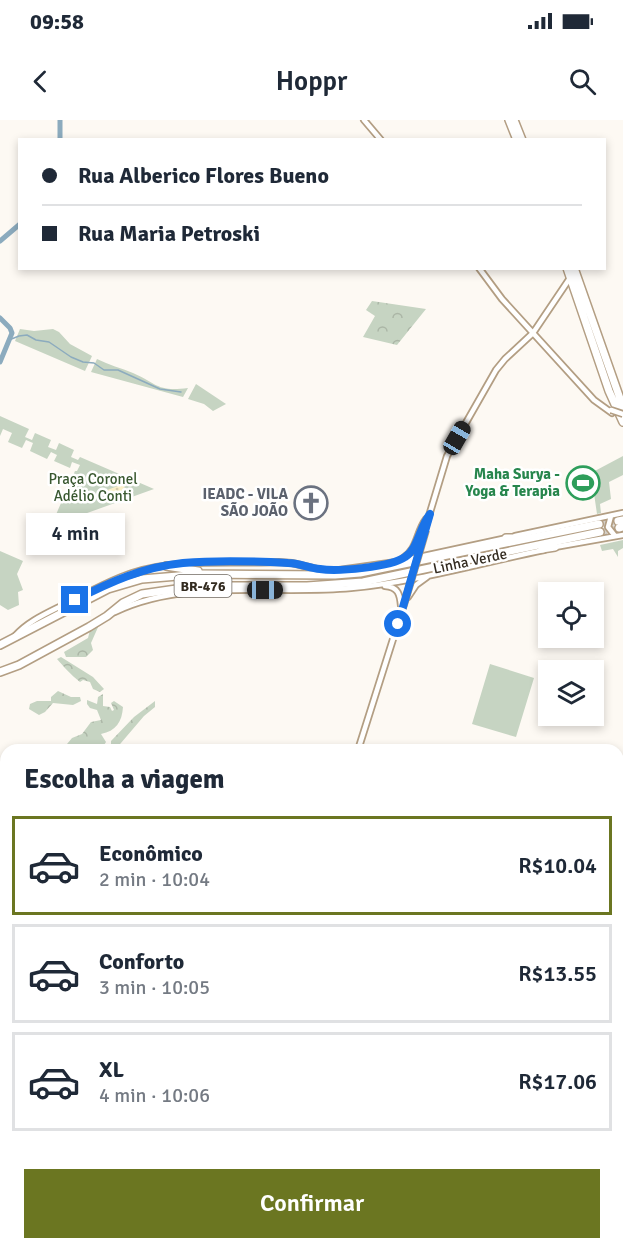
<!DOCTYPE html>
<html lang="pt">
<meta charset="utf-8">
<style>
:root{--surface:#fff;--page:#f2f2f3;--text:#1f2937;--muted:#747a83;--line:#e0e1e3;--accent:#6b7621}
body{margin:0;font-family:Signika,sans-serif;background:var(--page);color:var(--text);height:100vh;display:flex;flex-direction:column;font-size:22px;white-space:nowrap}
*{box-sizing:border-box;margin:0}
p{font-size:20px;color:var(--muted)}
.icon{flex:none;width:33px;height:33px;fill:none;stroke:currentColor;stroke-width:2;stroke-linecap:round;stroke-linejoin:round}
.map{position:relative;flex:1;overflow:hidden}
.sheet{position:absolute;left:0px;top:624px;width:624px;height:506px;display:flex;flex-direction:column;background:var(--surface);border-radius:18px 18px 0 0;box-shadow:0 3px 9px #0003}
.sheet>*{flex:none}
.banner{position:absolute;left:18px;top:18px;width:588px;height:132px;border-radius:0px;box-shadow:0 3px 9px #0003;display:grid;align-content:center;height:132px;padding:0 24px;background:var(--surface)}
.tools{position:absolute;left:538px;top:462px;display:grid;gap:12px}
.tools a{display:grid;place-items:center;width:66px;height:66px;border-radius:0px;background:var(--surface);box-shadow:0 3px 9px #0003;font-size:30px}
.end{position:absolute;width:27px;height:27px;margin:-14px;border:8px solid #1a73e8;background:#fff;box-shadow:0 0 0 3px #fff}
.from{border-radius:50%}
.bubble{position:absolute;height:42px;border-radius:0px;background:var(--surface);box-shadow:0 3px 9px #0003;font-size:20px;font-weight:600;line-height:42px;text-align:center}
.car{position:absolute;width:18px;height:36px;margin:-18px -9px;border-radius:8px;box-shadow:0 0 4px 2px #0007;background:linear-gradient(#222 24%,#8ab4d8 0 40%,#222 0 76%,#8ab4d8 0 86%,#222 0)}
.banner b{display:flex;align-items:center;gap:21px;height:57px;font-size:22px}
.banner b+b{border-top:2px solid var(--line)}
.banner i{width:15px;height:15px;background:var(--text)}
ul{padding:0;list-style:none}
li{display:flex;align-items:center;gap:18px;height:99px;margin:0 12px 9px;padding:0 12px;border:3px solid var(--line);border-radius:0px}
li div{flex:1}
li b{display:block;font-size:22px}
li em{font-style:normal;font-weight:600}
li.active{border-color:var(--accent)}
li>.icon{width:54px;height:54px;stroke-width:1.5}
h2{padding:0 24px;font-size:27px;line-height:72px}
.cta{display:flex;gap:12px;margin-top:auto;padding:12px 24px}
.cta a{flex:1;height:69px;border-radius:0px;background:var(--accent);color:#fff;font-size:24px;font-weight:600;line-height:69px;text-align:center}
.status{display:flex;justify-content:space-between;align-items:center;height:42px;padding:0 30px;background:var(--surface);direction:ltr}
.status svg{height:16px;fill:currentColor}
header{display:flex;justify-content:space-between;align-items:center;height:78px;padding:0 24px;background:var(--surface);font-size:27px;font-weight:600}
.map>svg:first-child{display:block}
.green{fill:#c6d4c2}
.forest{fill:url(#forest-crowns)}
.sand{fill:url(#sand-dots)}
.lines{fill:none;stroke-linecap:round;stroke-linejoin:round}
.stream{stroke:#8cabbe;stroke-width:1.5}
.river{stroke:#8cabbe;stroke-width:5}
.highway-tunnel{stroke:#d4d0c9;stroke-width:7;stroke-dasharray:7 3.5;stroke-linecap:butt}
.secondary-casing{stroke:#b39e83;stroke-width:8}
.highway-casing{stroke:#b39e83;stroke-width:10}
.secondary{stroke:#fff;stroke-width:4.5}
.highway{stroke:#fff;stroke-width:7}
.secondary-bridge-casing{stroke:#b39e83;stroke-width:8;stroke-linecap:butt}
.secondary-bridge{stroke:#fff;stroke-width:4.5}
.route{stroke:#1a73e8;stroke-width:8}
.labels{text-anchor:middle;stroke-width:5;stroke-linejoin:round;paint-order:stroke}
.shield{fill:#fff;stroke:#706a62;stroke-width:1.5}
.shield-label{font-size:14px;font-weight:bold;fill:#322a1f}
.leisure-label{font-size:15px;font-weight:bold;fill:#27864d;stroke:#fff;text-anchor:end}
.park-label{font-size:15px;fill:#395830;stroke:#fff}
.worship-label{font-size:15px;font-weight:bold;fill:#5b616d;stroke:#fff;text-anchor:end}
.street-label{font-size:15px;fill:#322a1f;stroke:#fff}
</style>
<div class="status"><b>09:58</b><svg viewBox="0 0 49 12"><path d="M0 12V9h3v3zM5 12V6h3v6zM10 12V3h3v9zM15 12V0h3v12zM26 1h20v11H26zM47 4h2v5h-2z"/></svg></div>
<header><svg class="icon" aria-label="back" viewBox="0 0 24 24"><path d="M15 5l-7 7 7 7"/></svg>Hoppr<svg class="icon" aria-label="search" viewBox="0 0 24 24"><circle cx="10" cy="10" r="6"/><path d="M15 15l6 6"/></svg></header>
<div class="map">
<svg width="623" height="1129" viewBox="0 0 623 1129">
<defs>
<pattern id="forest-crowns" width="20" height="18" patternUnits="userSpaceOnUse" patternTransform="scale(1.5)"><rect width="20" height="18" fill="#c6d4c2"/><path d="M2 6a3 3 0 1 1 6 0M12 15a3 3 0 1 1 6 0" fill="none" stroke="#abb6a6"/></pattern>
<pattern id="sand-dots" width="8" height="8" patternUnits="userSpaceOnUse" patternTransform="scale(1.5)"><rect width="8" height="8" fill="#faf0ca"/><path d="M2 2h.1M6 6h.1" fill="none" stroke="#d7cead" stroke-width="1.8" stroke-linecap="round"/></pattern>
</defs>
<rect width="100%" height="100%" fill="#fdf9f3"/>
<path class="green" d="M20 209 34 211 53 209 59 212 70 224 92 236 85 251 15 221Z
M97 239C109 245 121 248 133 253 158 264 157 272 188 268L183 277 91 252Z
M196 264 226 284 213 291 204 284 188 279Z
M0 296 29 309 25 317 32 320 35 313 51 320 48 327 56 330 59 323 74 330 71 337 78 340 80 337 154 369 51 406 75 351H77L80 345 72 342 70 348 54 341 57 335 51 332 47 339 30 331 33 323 26 320 22 328 8 322 12 313 3 309 0 316Z
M623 336V355L609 362 611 379 600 384 601 393 597 394 591 353Z
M623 420V428L618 431V437L613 429 602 431 600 425Z
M0 431 23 441 17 454 23 470 18 472 19 485 8 490 0 485Z
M490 544 534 558 516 617 472 604Z
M423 1124H468L467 1129H422Z"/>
<path class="forest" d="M372 181 426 189 397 225 363 217 375 196 366 190Z
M95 504 99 505 91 523 93 530 86 537H66L64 532 88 518 90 510Z
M61 537 93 557 104 569 100 572 93 569 90 562 83 560 80 562C70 554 64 547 57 539Z
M58 571 71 577H80L81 581 73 585 53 583 45 592 39 595 29 589 30 584 37 581H51V577Z
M103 574V586L110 587 112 591 114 590 111 583 114 581 123 587C122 602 116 611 101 614L106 622 101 630H70L67 624 72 618 82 614 91 602 101 600 97 590 90 588 87 584V580L97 584 98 577Z
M155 581V587L144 596 115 630H111V621L134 597Z"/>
<path class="sand" d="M123 364 128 375 107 383 102 372Z"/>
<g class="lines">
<path class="stream" d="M9 220 19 216 27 215 36 220 49 222 71 237 83 242 94 243 104 250H118L160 269 181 272"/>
<path class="river" d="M60 0V20
M0 121 20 104
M0 198 10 208 12 213 0 242"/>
<path class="highway-tunnel" d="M599 404 618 401
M600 412 619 408"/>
<defs>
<path id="secondary" d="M364 0 381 20
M479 148 502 179 594 280 612 293
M611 396 608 407 615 416
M425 409 447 336 496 250 505 239 533 213 570 158
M515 416 623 393
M555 427 623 415
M402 439C418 429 416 412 426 399
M385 466C398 467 400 474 401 486
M408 477 416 465 427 457
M115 492C185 458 275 475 351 468 416 462 480 443 544 430
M15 516C29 500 50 492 69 482 90 472 110 460 132 453 180 438 229 444 279 442L292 443 321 450H339L396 442 507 418
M358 630 406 478
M0 955 6 957
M559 1124 577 1129"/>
<path id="highway" d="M509 0 517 20
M514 0 522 20
M567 148 609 271 623 302
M574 148 623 287
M618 401 623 400
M619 408 623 407
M506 418H519
M542 429 555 427
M166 446 198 451
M0 525 108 469 142 459 202 454 335 455 360 453 599 404
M0 552 19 545 89 507 107 496 123 483 142 474 197 466H307L363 462 600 412"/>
</defs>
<use href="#secondary" class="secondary-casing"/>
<use href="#highway" class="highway-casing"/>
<use href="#secondary" class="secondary"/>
<use href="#highway" class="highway"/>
<defs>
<path id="secondary-bridge" d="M611 290 623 294
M406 478 426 410"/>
</defs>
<use href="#secondary-bridge" class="secondary-bridge-casing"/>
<use href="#secondary-bridge" class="secondary-bridge"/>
</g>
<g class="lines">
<path class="route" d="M75 480C110 462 143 447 183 443 217 440 254 441 288 443 299 443 309 448 320 449 337 452 391 447 405 437 418 429 419 408 430 394L398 504"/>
</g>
<defs>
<symbol id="stadium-ring" viewBox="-11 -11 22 22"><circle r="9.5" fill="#fff" stroke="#2e9e5b" stroke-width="1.5"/><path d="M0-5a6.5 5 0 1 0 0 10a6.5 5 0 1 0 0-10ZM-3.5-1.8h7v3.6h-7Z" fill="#2e9e5b"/></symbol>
<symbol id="church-ring" viewBox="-11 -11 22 22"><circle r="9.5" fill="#fff" stroke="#6b7280" stroke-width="1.5"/><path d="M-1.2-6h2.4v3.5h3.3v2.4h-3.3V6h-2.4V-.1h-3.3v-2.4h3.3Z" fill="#6b7280"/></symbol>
</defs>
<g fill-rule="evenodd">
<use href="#stadium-ring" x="564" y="344" width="38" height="38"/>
<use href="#church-ring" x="292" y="364" width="38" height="38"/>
</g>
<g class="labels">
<rect class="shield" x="174.5" y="455" width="57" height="22" rx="4.5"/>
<g class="shield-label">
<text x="203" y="471">BR-476</text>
</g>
<g class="leisure-label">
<text x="560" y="359">Maha Surya -<tspan x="560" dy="17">Yoga &amp; Terapia</tspan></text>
</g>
<g class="park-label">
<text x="93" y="364">Praça Coronel<tspan x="93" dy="17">Adélio Conti</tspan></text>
</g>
<g class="worship-label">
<text x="288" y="379">IEADC - VILA<tspan x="288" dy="17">SÃO JOÃO</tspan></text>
</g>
<g class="street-label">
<text transform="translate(470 441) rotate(-12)" y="5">Linha Verde</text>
</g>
</g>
</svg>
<div class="tools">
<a><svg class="icon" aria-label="locate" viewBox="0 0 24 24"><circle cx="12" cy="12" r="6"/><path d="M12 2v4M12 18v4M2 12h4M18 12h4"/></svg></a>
<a><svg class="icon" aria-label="layers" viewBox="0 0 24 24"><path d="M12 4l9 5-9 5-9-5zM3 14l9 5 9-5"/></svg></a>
</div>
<i class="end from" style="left:398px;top:504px"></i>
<i class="end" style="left:75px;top:480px"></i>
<div class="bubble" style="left:26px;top:393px;width:99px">4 min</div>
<i class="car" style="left:457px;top:318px;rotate:30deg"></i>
<i class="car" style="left:265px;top:470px;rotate:90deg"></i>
<div class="banner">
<b><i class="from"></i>Rua Alberico Flores Bueno</b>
<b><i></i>Rua Maria Petroski</b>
</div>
<section class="sheet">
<h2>Escolha a viagem</h2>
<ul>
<li class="active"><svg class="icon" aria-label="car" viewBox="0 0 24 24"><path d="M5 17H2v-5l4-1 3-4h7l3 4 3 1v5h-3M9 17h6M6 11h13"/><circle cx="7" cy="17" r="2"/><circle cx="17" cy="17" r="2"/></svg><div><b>Econômico</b><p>2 min · 10:04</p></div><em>R$10.04</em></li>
<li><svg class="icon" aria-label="car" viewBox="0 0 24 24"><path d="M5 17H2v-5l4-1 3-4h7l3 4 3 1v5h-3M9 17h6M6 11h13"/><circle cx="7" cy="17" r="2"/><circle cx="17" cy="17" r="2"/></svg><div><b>Conforto</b><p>3 min · 10:05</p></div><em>R$13.55</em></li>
<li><svg class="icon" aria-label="car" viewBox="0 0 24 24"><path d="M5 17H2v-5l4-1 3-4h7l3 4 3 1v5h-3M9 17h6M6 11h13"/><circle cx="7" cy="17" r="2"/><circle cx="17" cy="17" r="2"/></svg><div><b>XL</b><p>4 min · 10:06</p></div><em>R$17.06</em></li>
</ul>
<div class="cta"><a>Confirmar</a></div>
</section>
</div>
